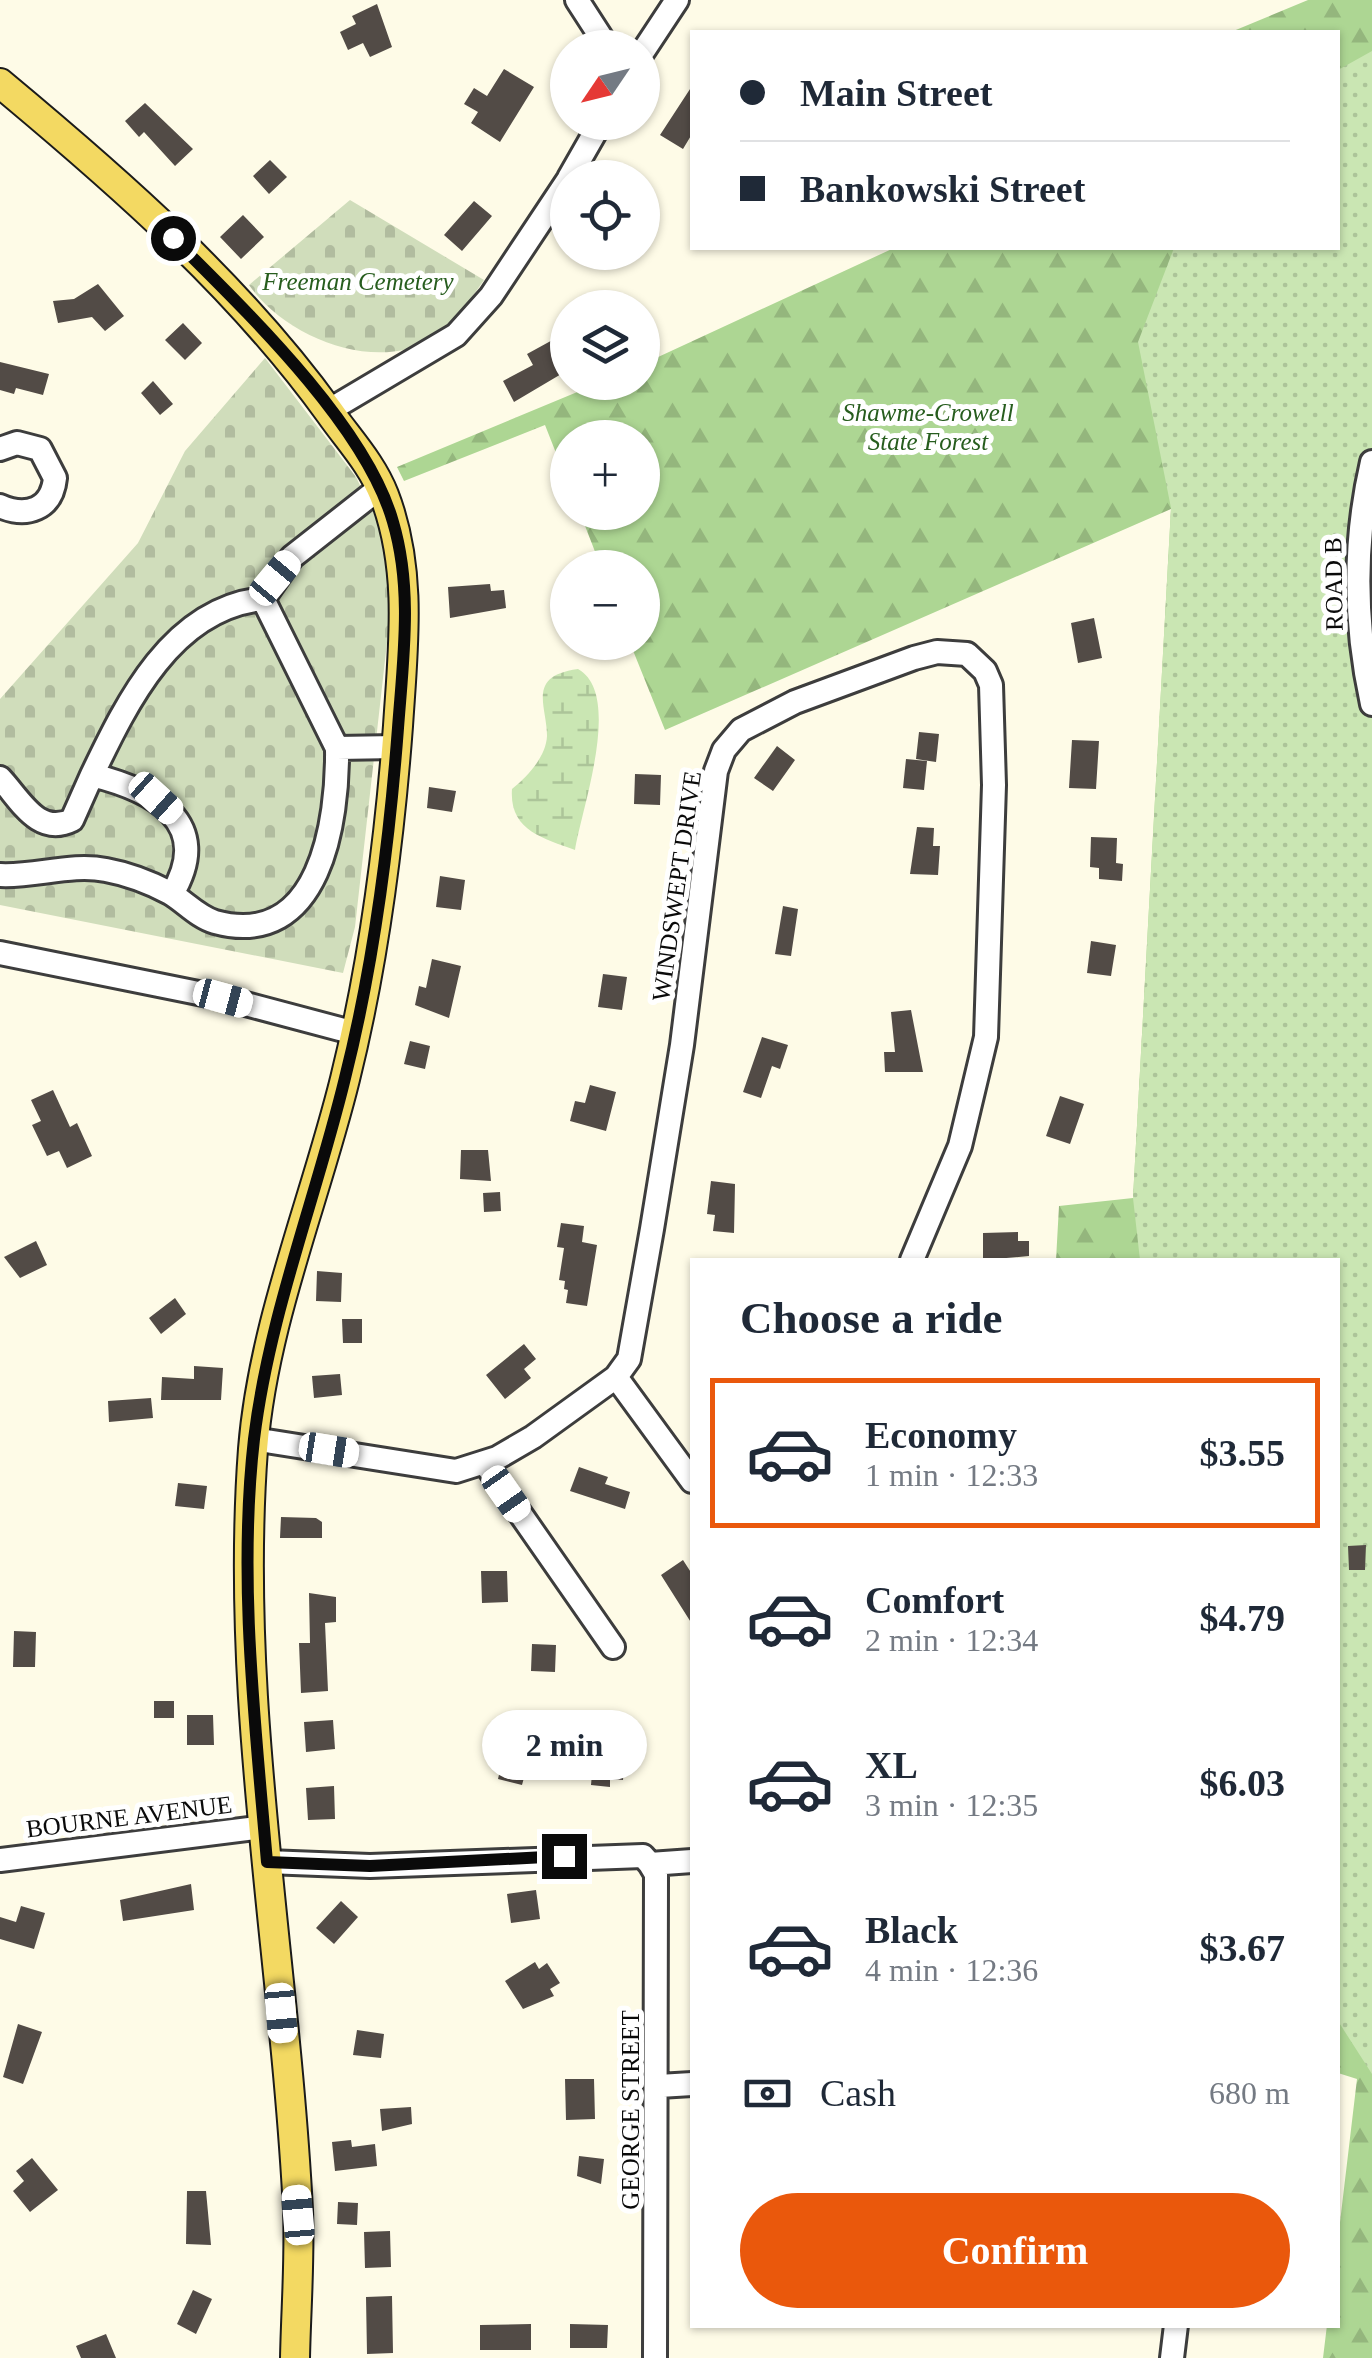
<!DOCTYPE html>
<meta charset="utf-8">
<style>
:root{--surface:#fff;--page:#f6f6f7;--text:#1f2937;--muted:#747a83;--line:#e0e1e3;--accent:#ea580c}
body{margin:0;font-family:Georgia,serif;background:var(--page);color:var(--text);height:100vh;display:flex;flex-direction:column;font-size:38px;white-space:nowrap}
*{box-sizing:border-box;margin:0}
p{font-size:32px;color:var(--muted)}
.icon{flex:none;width:55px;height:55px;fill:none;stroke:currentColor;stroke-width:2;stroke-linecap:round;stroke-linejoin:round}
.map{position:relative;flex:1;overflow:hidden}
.side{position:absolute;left:690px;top:1258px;width:650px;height:1070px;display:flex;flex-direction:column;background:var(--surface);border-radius:0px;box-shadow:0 2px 8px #0004}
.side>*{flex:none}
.guide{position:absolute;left:690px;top:30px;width:650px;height:220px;border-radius:0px;box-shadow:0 2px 8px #0004;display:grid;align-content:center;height:220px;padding:0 50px;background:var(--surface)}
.needle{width:65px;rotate:235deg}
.controls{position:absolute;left:550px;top:30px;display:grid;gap:20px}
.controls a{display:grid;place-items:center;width:110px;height:110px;border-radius:50%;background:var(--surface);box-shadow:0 2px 8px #0004;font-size:50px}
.end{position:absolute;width:45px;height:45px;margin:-22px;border:12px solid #0a0a0a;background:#fff;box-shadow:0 0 0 5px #fff}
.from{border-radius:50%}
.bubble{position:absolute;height:70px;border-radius:35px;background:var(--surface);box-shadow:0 2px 8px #0004;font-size:32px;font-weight:600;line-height:70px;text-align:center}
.car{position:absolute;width:30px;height:60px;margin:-30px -15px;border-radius:12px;box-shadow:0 0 8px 2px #0007;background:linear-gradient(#fff 24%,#345 0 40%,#fff 0 76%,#345 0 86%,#fff 0)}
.guide b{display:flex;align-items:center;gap:35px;height:95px;font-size:38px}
.guide b+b{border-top:2px solid var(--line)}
.guide i{width:25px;height:25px;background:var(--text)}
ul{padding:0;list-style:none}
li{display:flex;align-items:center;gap:30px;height:150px;margin:0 20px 15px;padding:0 30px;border:5px solid transparent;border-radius:0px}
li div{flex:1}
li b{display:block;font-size:38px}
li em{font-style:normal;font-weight:600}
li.current{border-color:var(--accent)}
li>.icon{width:90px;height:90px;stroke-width:1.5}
h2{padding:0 50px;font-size:45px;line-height:120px}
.pay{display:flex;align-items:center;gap:25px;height:110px;padding:0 50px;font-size:38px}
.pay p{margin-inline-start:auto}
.primary-button{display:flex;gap:20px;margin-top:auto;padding:20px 50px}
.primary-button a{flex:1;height:115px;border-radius:60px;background:var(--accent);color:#fff;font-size:40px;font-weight:600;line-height:115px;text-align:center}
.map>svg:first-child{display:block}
.forest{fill:url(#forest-firs)}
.wetland{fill:url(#wetland-marsh)}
.cemetery{fill:url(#cemetery-stones)}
.park{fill:url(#park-dots)}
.building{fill:#524b46}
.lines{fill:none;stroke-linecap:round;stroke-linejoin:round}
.minor-casing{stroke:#3d3d3d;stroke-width:28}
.major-casing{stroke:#1b1b1b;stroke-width:32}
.minor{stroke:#fff;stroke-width:22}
.major{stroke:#f3d962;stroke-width:28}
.route{stroke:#0a0a0a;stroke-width:12}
.labels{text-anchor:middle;stroke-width:10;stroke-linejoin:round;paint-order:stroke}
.park-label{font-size:25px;font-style:italic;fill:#275d1e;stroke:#fff}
.street-label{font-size:25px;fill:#0a0a0a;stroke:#fff}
</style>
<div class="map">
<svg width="1372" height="2358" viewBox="0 0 1372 2358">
<defs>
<pattern id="forest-firs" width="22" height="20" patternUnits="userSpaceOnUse" patternTransform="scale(2.5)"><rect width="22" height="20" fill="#add693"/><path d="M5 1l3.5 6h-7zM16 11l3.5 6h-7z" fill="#94b67d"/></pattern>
<pattern id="wetland-marsh" width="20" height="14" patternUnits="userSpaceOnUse" patternTransform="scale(2.5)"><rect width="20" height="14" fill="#cae6b3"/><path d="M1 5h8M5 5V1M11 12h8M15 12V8" fill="none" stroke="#acc499"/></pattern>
<pattern id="cemetery-stones" width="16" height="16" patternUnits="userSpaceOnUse" patternTransform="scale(2.5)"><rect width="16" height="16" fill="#d0ddbb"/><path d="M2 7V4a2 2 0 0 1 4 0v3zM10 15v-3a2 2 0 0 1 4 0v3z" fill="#b1bc9f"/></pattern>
<pattern id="park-dots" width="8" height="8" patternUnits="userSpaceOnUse" patternTransform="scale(2.5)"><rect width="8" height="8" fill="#cae6b3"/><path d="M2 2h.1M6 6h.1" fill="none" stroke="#acc499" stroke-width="1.8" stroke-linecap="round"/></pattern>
</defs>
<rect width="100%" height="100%" fill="#fefbe7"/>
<path class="forest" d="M1308 0H1372V2358H1323L1327 2325H1338V2239L1357 2079 1338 2073V1260H1056L1059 1206 1133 1198 1171 509 665 730 630 643 642 642V568L601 567 580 513 642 512V438H568L567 481 545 425 404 481 397 467 599 383 642 382 643 364 894 248H1338V32H1231Z"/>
<path class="wetland" d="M578 669C623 694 582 807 575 850 542 838 509 830 512 789 527 777 546 757 547 736 547 706 526 676 578 669Z"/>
<path class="cemetery" d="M350 200 484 280C469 301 455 324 433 338 376 374 285 337 249 285Z
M265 358 356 477 383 533 392 598 355 927 343 973 0 905V699L138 543 185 451Z"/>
<path class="park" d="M1372 51V2074L1338 2021V1260H1140L1133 1198 1171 508 1138 342 1174 248H1338V70Z"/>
<path class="building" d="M377 4 392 47 370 57 363 43 348 50 340 32 356 24 352 16Z
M504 69 534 87 500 142 471 123 478 112 464 104 474 88 487 96Z
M692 86V134L683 149 660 135Z
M145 103 193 149 175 166 144 132 139 137 125 121Z
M270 160 287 177 269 194 253 176Z
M474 201 492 216 462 251 444 235Z
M243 215 264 237 241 259 220 237Z
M98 284 124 316 105 331 92 317 58 323 53 301 74 299Z
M183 323 202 343 185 360 165 340Z
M558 337 568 356V370L514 402 503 381 533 365 527 354Z
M0 362 49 374 43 395 16 388 14 394 0 390Z
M153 381 173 404 160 415 141 393Z
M490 584 491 591 504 590 506 608 450 618 448 587Z
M1094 618 1102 658 1078 663 1071 623Z
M919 732 939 734 936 762 916 759Z
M1072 740 1099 741 1096 789 1069 788Z
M777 746 795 760 773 791 754 778Z
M906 759 927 761 924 790 903 788Z
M635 774 661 775 660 805 634 804Z
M429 787 456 791 452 812 427 808Z
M917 827 934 828 933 846H940L938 875 910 874Z
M1091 837 1117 838 1116 863 1123 864 1122 881 1099 879V868L1090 867Z
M440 876 465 880 461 910 436 907Z
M783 906 798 909 791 956 775 954Z
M1091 941 1116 945 1111 976 1087 973Z
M432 959 461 966 449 1018 415 1005 419 986 426 988Z
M603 974 627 977 622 1010 598 1007Z
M911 1010 923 1072H885L884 1052H895L891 1012Z
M762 1037 788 1045 780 1069 772 1066 761 1098 743 1092Z
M410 1041 430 1046 425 1069 404 1064Z
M590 1085 616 1092 606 1131 570 1121 575 1101 585 1103Z
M53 1090 70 1127 77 1123 92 1156 67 1168 59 1151 47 1156 32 1125 41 1121 31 1100Z
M1060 1096 1084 1104 1070 1144 1046 1136Z
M461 1150H488L491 1181 460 1179Z
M711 1181 735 1184 734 1233 713 1231 715 1215 707 1214Z
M500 1192 501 1211 484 1212 483 1193Z
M561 1223 584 1226 582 1242 597 1245 587 1306 566 1303 568 1290 564 1289 565 1281 559 1280 564 1248 557 1247Z
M1018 1232V1241H1029V1256L983 1260V1233Z
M36 1241 47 1265 20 1278 4 1257Z
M317 1271 342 1273 341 1302 316 1301Z
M175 1298 186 1314 161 1334 149 1318Z
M342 1319H362V1343H343Z
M524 1344 536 1359 524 1369 531 1378 505 1399 486 1375Z
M194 1366 223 1368 221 1400H161L162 1377 194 1379Z
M340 1374 342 1395 314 1398 312 1376Z
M151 1398 153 1418 109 1422 108 1401Z
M579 1467 608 1477 605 1484 630 1492 625 1509 570 1491Z
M178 1483 207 1486 204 1509 175 1506Z
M281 1517 316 1518 322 1522V1538H280Z
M1366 1545 1365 1570H1349L1348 1546Z
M683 1560 692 1574V1624L661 1575Z
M481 1571H507L508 1602 482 1603Z
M309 1593 336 1597V1622L325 1623 328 1691 301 1693 299 1643H310Z
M14 1631 36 1632 35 1667H13Z
M532 1644 556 1645 555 1672 531 1671Z
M154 1701H174V1718H154Z
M187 1715H213L214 1745H187Z
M333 1720 335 1749 306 1752 304 1722Z
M503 1757 528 1763 522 1785 498 1779Z
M593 1762 624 1764 623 1780 610 1779V1787L591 1785Z
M334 1786 335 1819 308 1820 306 1788Z
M191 1884 194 1910 123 1921 120 1900Z
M536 1890 540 1919 511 1923 507 1894Z
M341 1901 358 1917 334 1944 316 1928Z
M21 1906 45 1913 34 1949 0 1939V1917L16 1922Z
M535 1962 539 1969 547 1963 560 1983 550 1989 554 1996 523 2009 505 1981Z
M18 2024 42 2032 23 2084 3 2077Z
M357 2030 384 2034 381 2058 353 2055Z
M565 2079H594L595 2119 566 2120Z
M411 2107 412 2124 382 2131 380 2109Z
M351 2140 352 2147 375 2144 377 2166 335 2171 332 2142Z
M579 2156 604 2159 601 2184 577 2176Z
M32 2158 58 2190 30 2212 13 2191 24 2181 16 2171Z
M187 2191H206L211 2245 186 2244Z
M338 2202 358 2203 357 2225 337 2224Z
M390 2231 391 2267 365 2268 364 2232Z
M193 2290 212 2299 196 2334 177 2324Z
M392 2296 393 2353 367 2354 366 2297Z
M531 2324V2350H480V2325Z
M570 2324 608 2325 607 2348H570Z
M106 2334 116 2358H81L76 2346Z"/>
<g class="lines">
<defs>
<path id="minor" d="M577 0 608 48
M642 53 677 0
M569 178 601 122
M328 411 456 335 491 296 568 180
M0 449 17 443 40 449 55 478C52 509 27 518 0 506
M1372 462C1353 544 1354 622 1372 704
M263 599 292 557 381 487
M92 775C127 702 172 608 263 599L337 748
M0 778C20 799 38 837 72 820L92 775C153 790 215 822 172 894
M0 875C35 877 71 863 106 870 128 874 151 883 170 893 185 902 198 917 215 922 321 951 338 819 337 748L396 747
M0 953 223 998 355 1033
M616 1377 692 1481
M254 1439 456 1471 497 1458 533 1437 616 1377 629 1359 652 1229 682 1045 716 771 724 750 741 730 795 702 914 658 937 652 967 654 985 671 991 685 994 785 986 1037 960 1146 912 1260
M485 1463 613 1647
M0 1860 264 1827
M267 1862 370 1866 643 1856 650 1864 692 1861
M650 1864 656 1874 655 2358
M659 2086 692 2084
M1172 2358 1176 2325"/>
<path id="major" d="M0 83C119 182 239 287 330 413 349 440 372 464 384 495 413 570 403 648 398 726 389 846 374 962 345 1079 315 1201 263 1323 253 1449 234 1703 285 1957 298 2210 300 2259 296 2309 295 2358"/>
</defs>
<use href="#minor" class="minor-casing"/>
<use href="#major" class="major-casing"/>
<use href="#minor" class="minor"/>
<use href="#major" class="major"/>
</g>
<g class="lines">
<path class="route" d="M173 238C244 309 366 425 393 522 413 589 403 660 398 728 389 847 374 963 345 1078 316 1198 269 1315 254 1439 238 1578 255 1722 267 1862L370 1866 564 1856"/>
</g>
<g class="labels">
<g class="park-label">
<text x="358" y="290">Freeman Cemetery</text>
<text x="928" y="421">Shawme-Crowell<tspan x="928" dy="29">State Forest</tspan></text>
</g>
<g class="street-label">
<text transform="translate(1333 584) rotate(-91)" y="9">ROAD B</text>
<text transform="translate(676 886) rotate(-82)" y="9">WINDSWEPT DRIVE</text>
<text transform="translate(129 1816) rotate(-7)" y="9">BOURNE AVENUE</text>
<text transform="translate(630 2110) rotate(-90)" y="9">GEORGE STREET</text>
</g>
</g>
</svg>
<div class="controls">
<a><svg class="needle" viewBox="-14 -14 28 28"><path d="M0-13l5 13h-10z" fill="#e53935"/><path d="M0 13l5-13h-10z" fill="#747a83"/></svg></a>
<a><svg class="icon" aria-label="locate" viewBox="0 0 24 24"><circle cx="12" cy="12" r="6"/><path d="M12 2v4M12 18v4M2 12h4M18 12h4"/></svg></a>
<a><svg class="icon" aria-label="layers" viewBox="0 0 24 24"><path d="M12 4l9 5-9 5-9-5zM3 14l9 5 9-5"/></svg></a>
<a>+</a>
<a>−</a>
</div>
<i class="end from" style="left:173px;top:238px"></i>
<i class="end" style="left:564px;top:1856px"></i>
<div class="bubble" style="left:482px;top:1710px;width:165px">2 min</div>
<i class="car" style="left:275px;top:578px;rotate:40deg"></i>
<i class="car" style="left:156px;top:798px;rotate:132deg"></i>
<i class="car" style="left:223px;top:998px;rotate:105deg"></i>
<i class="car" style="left:329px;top:1450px;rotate:99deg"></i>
<i class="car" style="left:506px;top:1494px;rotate:145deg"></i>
<i class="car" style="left:281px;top:2013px;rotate:175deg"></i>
<i class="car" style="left:298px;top:2215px;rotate:355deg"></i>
<div class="guide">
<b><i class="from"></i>Main Street</b>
<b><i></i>Bankowski Street</b>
</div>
<section class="side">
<h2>Choose a ride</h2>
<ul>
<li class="current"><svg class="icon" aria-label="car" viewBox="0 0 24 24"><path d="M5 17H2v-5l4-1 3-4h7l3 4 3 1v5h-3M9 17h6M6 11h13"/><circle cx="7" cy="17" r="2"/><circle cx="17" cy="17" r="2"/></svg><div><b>Economy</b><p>1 min · 12:33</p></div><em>$3.55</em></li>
<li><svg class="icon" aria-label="car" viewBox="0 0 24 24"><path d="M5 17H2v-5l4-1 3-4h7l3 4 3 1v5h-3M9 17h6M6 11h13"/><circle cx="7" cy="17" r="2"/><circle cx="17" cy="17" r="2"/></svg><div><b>Comfort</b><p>2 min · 12:34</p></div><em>$4.79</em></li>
<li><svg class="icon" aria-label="car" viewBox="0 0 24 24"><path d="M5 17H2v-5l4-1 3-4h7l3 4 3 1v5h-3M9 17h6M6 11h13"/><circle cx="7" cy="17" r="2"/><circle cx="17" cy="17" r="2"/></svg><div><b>XL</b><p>3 min · 12:35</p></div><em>$6.03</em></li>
<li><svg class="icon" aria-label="car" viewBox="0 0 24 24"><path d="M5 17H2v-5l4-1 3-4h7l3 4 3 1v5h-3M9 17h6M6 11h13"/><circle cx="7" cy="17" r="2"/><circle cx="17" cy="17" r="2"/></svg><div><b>Black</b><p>4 min · 12:36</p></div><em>$3.67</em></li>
</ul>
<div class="pay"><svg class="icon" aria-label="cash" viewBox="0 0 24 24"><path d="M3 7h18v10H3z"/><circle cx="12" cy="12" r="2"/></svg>Cash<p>680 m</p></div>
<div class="primary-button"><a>Confirm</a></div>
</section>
</div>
